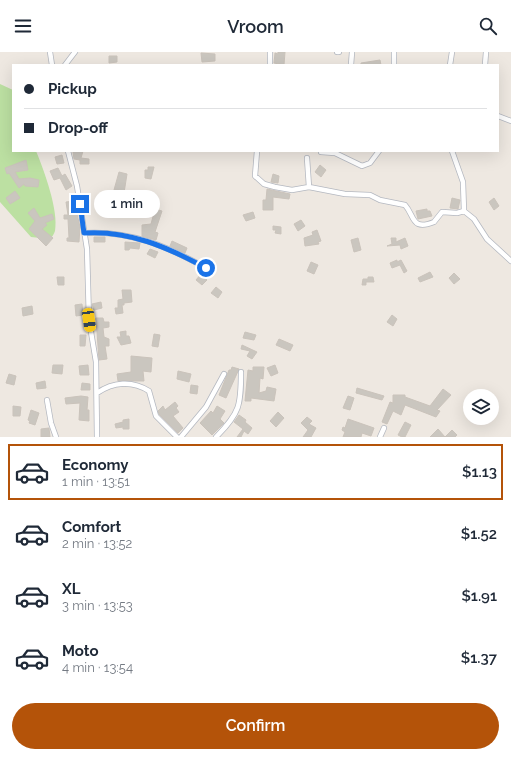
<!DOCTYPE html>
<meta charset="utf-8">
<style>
:root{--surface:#fff;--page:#f6f6f7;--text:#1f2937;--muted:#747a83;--line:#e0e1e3;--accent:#b45309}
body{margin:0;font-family:Raleway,sans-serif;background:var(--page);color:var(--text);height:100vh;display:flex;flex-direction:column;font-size:15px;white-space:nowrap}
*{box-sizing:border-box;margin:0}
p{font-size:13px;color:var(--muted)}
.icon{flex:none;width:22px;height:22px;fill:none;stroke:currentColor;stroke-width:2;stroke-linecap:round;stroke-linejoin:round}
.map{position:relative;height:385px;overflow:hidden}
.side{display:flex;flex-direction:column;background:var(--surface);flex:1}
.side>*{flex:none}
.banner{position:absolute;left:12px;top:12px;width:487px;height:88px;border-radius:0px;box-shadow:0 4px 16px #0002;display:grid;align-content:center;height:88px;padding:0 12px;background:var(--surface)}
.tools{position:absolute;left:463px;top:337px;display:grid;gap:8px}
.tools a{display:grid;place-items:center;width:36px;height:36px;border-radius:50%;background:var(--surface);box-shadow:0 4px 16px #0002;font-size:20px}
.end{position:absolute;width:18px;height:18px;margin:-9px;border:5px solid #1a73e8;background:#fff;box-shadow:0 0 0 2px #fff}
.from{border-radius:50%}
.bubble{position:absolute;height:28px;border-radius:14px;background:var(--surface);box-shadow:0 4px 16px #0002;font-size:13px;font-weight:600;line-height:28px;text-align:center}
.car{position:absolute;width:12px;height:24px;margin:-12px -6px;border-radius:5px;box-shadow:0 0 3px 1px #0007;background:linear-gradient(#f5c518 24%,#345 0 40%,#f5c518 0 76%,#345 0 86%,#f5c518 0)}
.banner b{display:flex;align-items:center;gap:14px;height:38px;font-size:15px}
.banner b+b{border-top:1px solid var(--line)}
.banner i{width:10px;height:10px;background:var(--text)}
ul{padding:7px 0 0;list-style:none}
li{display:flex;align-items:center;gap:12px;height:56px;margin:0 8px 6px;padding:0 4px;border:2px solid transparent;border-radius:0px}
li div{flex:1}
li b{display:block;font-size:15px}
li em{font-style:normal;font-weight:600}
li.active{border-color:var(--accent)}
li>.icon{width:36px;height:36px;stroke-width:1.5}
.primary-button{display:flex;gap:8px;margin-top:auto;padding:8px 12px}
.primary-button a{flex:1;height:46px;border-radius:24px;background:var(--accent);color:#fff;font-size:16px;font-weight:600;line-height:46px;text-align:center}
header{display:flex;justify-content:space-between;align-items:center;height:52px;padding:0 12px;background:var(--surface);font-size:18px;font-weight:600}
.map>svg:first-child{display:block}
.green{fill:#bce0a2}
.building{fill:#cac6bf;stroke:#cac3bb}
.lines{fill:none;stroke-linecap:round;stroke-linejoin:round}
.minor-casing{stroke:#b4b8c0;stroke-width:6}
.minor{stroke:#fff;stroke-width:4.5}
.route{stroke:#1a73e8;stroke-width:5}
</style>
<header><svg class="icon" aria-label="menu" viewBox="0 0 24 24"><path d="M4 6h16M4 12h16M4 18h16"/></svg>Vroom<svg class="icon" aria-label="search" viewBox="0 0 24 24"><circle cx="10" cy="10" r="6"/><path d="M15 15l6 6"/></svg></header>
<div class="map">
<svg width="511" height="385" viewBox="0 0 511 385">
<rect width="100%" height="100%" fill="#eee8e1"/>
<path class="green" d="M0 32 13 38V99H36C44 118 59 159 55 179 54 182 52 185 50 187L31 185 0 150Z"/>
<path class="building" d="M278 0H285L284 13 274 11 275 1 278 2Z
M201 1 215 2V9L202 10Z
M109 4H117V10L109 11Z
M380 8 381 13H361V11Z
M77 99H83L81 106 89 107V112H80V108L74 107 73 100Z
M62 103 64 111 57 112 55 105Z
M26 108 28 118 15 120 19 127 30 126 39 128 38 135 25 134 24 132 19 136 9 121 7 122 5 116Z
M320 113 326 118 321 125 315 120Z
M148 115H154L151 127 145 126V118H148Z
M58 116 62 124 65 122 72 134 66 138 60 126 54 128 50 119Z
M119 120 127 122 124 141H119V138H114Z
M273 122 279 124 278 131 271 130Z
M267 137 290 142 289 147 273 145V158H263V148H266Z
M15 139 20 146 10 152 6 146Z
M144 140 154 142 153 148 143 147Z
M452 146 460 148 458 157 450 156Z
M494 146 499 154 494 158 489 150Z
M74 149 80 175 79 190 67 189V186H69L68 167H64V163H68L66 150Z
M34 156 40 166 52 162 54 167 45 171 47 173 42 177 53 186 46 194 29 177 35 169 28 161Z
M131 156 140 158 138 163 130 162Z
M155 157 162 159 155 180 158 181 156 188 142 184V173L151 172Z
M427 157V159H430L432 164 418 167 416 159Z
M253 160 255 166 246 169 243 163Z
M301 168 305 174 298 179 294 172Z
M273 174 281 175V182L275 181 276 178H273Z
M317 178 321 189 318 190 319 192 305 194 304 186 313 183 312 180Z
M94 185H105V190H94Z
M358 186 361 198 354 200 351 188Z
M391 186H396V190L405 186 408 194 401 197 400 193 387 194 392 192Z
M172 189 187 196 185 201 170 194Z
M125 190 140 191 139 197 130 196 129 198H125Z
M150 197 158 200 155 206 147 202Z
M397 208V210L401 208 407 219 404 221 400 213 392 216 390 211Z
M311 210 318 213 314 222 307 219Z
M430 220 433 225 420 230 418 226Z
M454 221 460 227 454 232 449 226Z
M201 222 207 228 202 233 196 228Z
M57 225H64V233H58Z
M368 225H373L374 230H366V233H362L363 227H368Z
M216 235 222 240 218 246 211 241Z
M122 238H131L132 250 124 251V253H122L123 261 116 262 115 256H118V248L123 247Z
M101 250 102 256 94 258 92 252Z
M82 252 83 263 76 264 75 253Z
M32 254 33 262 23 264 22 256Z
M392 263 397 267 393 274 387 270Z
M96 266H103L104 270H109V275L103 276 104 285 109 287V294H105L107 307 99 308Z
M126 279V284H129L131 291 121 293 117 285H121L120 280Z
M245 280 256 283 254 288 243 286Z
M154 282 160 283 158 295 152 294Z
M80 283H86L85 294H80Z
M279 287 293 293 290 299 276 293Z
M242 293 257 300 252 307 247 304 250 299 241 297Z
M131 304 152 306 151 320 143 319 144 329H118L117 322 131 320Z
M53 313H63L62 322 52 321Z
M88 313 89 323H80L79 314Z
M275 313 278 321 271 324 267 316Z
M232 315 239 317 226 346 219 343 229 318H231Z
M253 315H264L263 327 260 326 259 341 266 339 267 335 276 337 274 349 251 346V349H245L248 318 253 319Z
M178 319 191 322 189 330 177 327Z
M9 322 16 324 14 333 6 331Z
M45 329 46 336 37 337 36 331Z
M82 331 90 332V338H81Z
M191 333 198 334 197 342 190 341Z
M357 336 384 344 382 348 356 341Z
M443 337 451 343 437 358 440 359 436 365 405 353 401 363 393 359 387 372 382 370 390 350 393 351V343H405V345L430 354Z
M81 344 88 345 87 358H89V369L79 368 80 351 66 352 65 346Z
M348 344 354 346 350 358 343 356Z
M175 350 178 354 176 356 179 360 173 364 183 376 178 381 159 362 158 359 163 354 165 358Z
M13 354 21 355 20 364H13Z
M217 354 225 359 220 367 224 371 212 383 200 371 211 359 213 361Z
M31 358 39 361 35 373 29 371 30 369 28 368Z
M278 360 284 366 276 375 270 369Z
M239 363 246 368 245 370 252 376 248 382 244 379 241 385H237L243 377 234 370Z
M307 365 312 369 309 372 316 376 311 385H303L308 378 301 371Z
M129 367V377H123V375L116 376 115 372 123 370V368Z
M348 367 374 376 371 384 362 381 361 385H343L345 380 342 378 343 375 345 376Z
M405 370 411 373 405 385H402L398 383Z
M49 376 50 385H41V377Z
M438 377 445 385 452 378 457 383 455 385H430Z"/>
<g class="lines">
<defs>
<path id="minor" d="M50 0 52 13
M337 0H339
M394 0V13
M65 13 75 0
M270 13V0
M351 13 352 0
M450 13 452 0
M485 13 486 0
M498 64 511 69
M68 99 77 134 87 197 89 268 96 310 97 385
M257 99 255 124 264 132 275 135 292 138 309 135 345 142 370 143 380 148 405 153C415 164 411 179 434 170L442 160 457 161 464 159
M452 99 463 130 464 159 474 167 487 187 511 209
M321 100 335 101 362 114 370 111 379 99
M307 106 309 135
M84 181C129 178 167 194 206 216
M97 341C113 330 132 328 149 339L156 364 177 385
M47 348 51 371 56 385
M181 385 206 355 224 322
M216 385C240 361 241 353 241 320
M380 385 384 376"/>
</defs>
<use href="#minor" class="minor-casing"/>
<use href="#minor" class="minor"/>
</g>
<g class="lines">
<path class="route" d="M80 152 84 181C129 178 167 195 206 216"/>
</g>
</svg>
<div class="tools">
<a><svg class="icon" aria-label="layers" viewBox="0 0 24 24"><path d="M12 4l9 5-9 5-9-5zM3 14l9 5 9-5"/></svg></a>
</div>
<i class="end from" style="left:206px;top:216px"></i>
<i class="end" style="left:80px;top:152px"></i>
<div class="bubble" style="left:94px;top:138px;width:66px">1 min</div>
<i class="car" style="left:89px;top:268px;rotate:172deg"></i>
<div class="banner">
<b><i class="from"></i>Pickup</b>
<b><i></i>Drop-off</b>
</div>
</div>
<section class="side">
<ul>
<li class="active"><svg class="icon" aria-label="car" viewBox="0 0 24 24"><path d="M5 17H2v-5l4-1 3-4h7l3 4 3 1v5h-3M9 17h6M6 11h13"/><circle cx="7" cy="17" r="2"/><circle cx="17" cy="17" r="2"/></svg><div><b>Economy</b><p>1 min · 13:51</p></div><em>$1.13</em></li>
<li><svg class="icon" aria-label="car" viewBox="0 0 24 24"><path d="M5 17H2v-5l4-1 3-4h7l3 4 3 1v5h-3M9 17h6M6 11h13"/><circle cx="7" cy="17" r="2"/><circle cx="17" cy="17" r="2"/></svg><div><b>Comfort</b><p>2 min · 13:52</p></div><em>$1.52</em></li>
<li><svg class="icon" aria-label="car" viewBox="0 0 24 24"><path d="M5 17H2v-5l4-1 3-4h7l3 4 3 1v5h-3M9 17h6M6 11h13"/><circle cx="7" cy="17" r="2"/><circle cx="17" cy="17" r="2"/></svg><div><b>XL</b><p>3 min · 13:53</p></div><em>$1.91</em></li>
<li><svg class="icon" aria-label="car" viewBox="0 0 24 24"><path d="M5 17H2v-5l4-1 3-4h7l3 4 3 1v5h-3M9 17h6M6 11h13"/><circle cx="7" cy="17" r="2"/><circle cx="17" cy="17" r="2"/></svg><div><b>Moto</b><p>4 min · 13:54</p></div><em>$1.37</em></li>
</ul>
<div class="primary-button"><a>Confirm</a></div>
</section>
